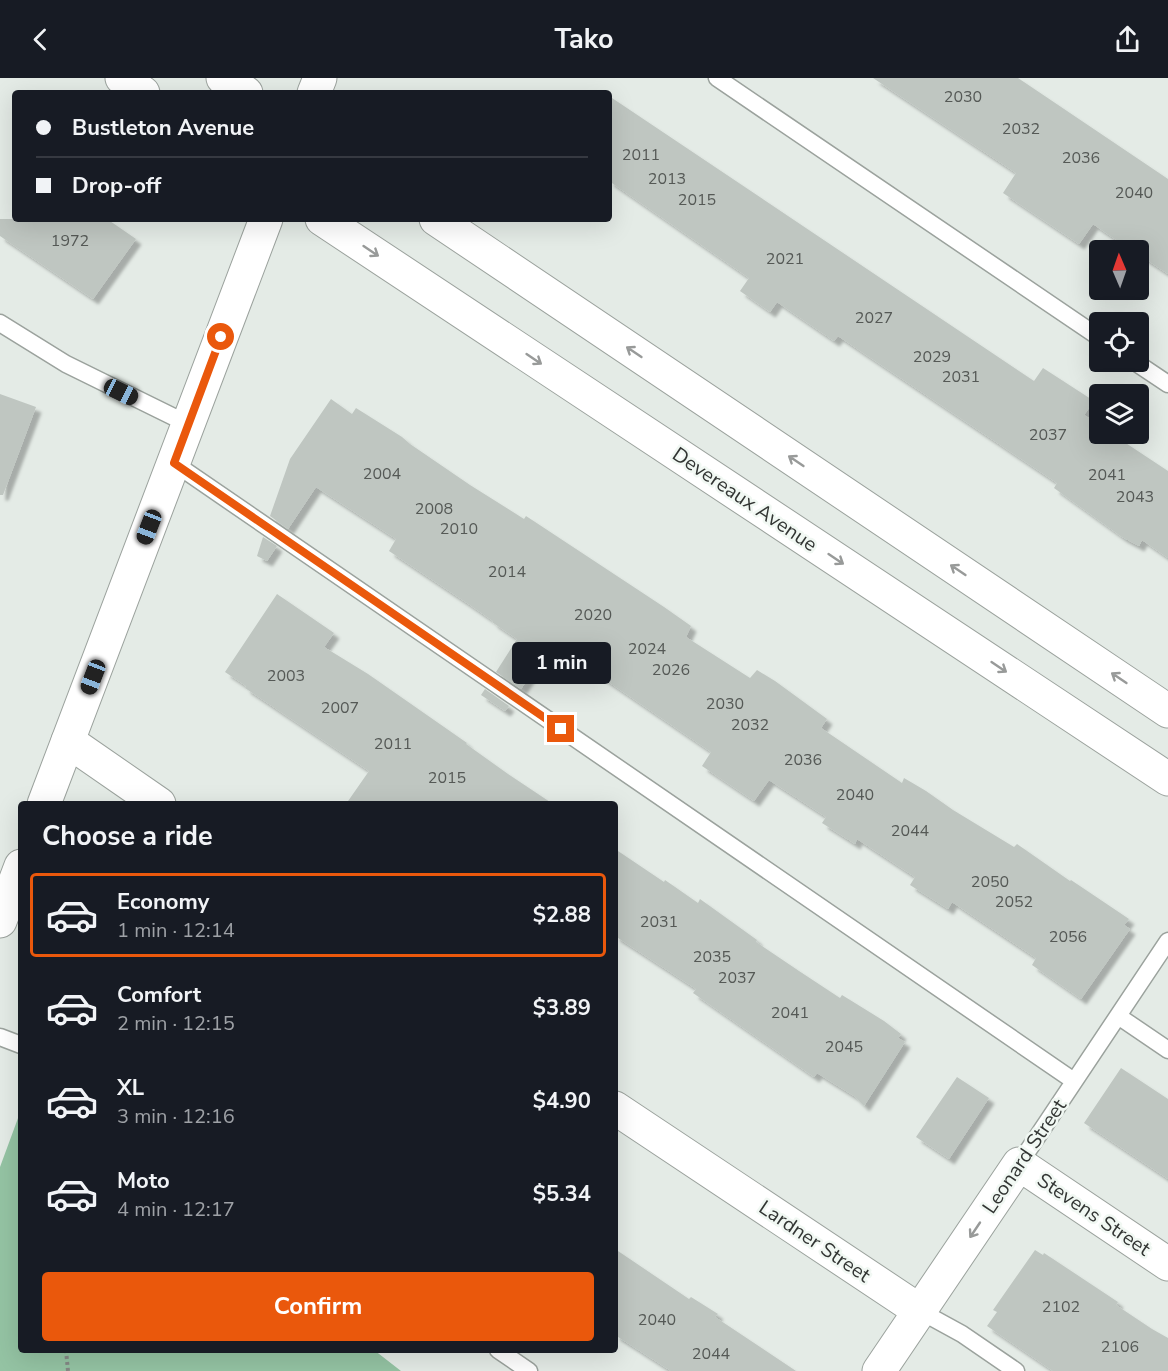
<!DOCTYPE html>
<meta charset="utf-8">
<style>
:root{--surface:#171b24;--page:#20242c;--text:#f1f3f6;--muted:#9ea1a6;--line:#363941;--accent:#ea580c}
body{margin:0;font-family:"Nunito Sans",sans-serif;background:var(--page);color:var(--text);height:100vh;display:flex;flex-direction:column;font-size:22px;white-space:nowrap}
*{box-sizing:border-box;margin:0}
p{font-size:20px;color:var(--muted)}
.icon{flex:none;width:33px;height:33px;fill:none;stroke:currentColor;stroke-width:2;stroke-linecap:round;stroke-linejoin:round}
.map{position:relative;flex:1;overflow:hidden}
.panel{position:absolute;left:18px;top:723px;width:600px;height:552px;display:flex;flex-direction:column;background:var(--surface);border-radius:6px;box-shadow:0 6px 24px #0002}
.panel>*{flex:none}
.banner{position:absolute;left:12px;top:12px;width:600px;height:132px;border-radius:6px;box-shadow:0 6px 24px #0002;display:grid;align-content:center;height:132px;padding:0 24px;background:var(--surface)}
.needle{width:39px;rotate:358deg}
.tools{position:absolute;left:1089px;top:162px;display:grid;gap:12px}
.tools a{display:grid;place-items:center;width:60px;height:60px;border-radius:6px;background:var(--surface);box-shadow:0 6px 24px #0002;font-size:30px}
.end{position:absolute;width:27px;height:27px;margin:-14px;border:8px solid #ea580c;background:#fff;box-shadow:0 0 0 3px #fff}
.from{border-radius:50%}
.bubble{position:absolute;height:42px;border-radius:6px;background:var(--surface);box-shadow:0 6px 24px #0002;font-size:20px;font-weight:700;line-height:42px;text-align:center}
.car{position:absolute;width:18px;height:36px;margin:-18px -9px;border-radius:8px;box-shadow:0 0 4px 2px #0007;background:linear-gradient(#222 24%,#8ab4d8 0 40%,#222 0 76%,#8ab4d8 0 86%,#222 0)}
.banner b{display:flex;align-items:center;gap:21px;height:57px;font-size:22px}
.banner b+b{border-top:2px solid var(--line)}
.banner i{width:15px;height:15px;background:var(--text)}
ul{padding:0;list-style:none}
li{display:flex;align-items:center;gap:18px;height:84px;margin:0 12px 9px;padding:0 12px;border:3px solid transparent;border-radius:6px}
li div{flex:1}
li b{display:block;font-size:22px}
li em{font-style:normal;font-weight:700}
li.on{border-color:var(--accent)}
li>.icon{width:54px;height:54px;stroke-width:1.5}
h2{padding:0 24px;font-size:27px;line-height:72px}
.cta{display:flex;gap:12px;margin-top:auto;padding:12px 24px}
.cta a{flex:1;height:69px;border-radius:6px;background:var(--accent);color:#fff;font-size:24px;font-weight:700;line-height:69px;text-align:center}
header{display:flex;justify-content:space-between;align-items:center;height:78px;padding:0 24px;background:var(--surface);font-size:27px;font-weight:700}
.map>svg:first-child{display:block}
.green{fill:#94c3a3}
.building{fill:#bfc6c1;filter:url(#shadow)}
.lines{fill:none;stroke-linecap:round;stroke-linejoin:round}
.lane-casing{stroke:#9ba29d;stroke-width:19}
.street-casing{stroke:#9ba29d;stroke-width:35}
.secondary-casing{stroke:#9ba29d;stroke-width:35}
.path{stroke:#848885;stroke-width:4;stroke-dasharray:3 3;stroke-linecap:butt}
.lane{stroke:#fff;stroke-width:16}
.street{stroke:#fff;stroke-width:33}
.secondary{stroke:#fff;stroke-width:33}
.oneway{stroke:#989a99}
.route{stroke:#ea580c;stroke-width:8}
.labels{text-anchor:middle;stroke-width:5;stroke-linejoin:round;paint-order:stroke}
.number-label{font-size:16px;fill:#555956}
.street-label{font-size:20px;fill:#323533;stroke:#f1f8f3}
</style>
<header><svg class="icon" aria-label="back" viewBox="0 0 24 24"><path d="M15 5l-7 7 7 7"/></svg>Tako<svg class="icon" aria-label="share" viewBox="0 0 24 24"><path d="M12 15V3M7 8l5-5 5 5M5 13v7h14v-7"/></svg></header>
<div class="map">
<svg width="1168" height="1293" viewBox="0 0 1168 1293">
<defs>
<filter id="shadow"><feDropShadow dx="5.5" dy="5.5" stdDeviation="1.5" flood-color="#0004"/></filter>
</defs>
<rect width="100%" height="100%" fill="#e4ebe6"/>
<path class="green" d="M21 1032V1272H374L401 1293H0V1089Z"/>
<path class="building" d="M873 0H1018L1168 101V196L1138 176V172H1131L1093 146 1079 166 1003 115 1016 95Z
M609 18 1034 303 1043 290 1094 323 1084 337 1100 347V356H1112L1168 393V480L1142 462 1139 468 1122 459 1054 410 1057 405 838 258 834 263 777 224 770 234 740 213 749 200 609 103Z
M0 141H107L136 161 93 221 0 158Z
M0 316 36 329 3 417H0Z
M331 321 352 336 356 330 402 359 410 366 470 407 524 441 526 438 664 529 691 548 686 559 750 600 757 592 775 603 827 641 821 650 902 705 904 700 926 713 953 732 1014 769 1017 766 1070 803 1071 802 1129 841 1124 847 1130 851 1081 921 1032 887 1036 880 952 824 948 831 910 807 915 799 857 761 855 766 822 745 826 739 769 702 754 723 702 688 711 674 588 590 554 563 521 611 496 594 517 561 492 544 493 543 467 525 389 473 396 461 316 409 288 451 270 438 290 381Z
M263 459 277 468 267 483 257 478Z
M277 516 334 555 324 569 368 596 467 665 466 666 508 696 553 726H346L369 693 245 610 246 608 225 594Z
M485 611 509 628 505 633 481 617Z
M615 771 664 804 665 802 698 825 700 821 757 862 756 864 799 893 840 920 842 917 884 943 901 956 898 960 905 964 864 1028 854 1018 817 995 814 999 693 915 696 911 615 858Z
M1121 990 1168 1021V1101L1084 1045Z
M957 999 989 1020 949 1081 916 1059Z
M615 1171 689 1221 691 1219 718 1236 715 1239 796 1293H671L615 1257Z
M1035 1172 1043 1177 1044 1175 1118 1224 1116 1227 1152 1251 1168 1260V1293H1053L987 1248 997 1234 993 1232Z"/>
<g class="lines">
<defs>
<path id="lane" d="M717 0 1100 260
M0 245 66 286 188 346
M1135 284 1168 306
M174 385 1074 1003
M1118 938 1168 972
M0 959 21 967
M1019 1086 1168 863
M920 1233 962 1256 1016 1293
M498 1272 529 1293"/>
<path id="street" d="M68 663 159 726
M615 1030 920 1233
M879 1293 1019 1086 1168 1186"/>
<path id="secondary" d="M122 0 143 15
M223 0 246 15
M314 15 320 0
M322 141 1168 701
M436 141 1168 633
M44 726 266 141
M0 843 21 788"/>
</defs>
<use href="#lane" class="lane-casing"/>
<use href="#street" class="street-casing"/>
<use href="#secondary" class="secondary-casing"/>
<path class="path" d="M66 1272 68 1293"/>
<use href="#lane" class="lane"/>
<use href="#street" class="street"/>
<use href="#secondary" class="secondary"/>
</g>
<defs><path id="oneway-shaft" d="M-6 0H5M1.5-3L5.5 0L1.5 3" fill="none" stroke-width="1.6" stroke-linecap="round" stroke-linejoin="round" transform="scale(1.5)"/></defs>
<g class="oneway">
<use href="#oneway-shaft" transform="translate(371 173) rotate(34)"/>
<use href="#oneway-shaft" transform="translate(634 274) rotate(-146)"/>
<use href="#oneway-shaft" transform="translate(534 281) rotate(34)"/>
<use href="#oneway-shaft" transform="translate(796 383) rotate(-146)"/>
<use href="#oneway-shaft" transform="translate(836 481) rotate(34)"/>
<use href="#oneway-shaft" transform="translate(958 492) rotate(-146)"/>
<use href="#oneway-shaft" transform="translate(999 589) rotate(34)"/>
<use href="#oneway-shaft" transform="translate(1119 600) rotate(-146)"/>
<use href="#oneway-shaft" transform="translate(975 1152) rotate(124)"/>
</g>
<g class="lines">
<path class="route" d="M221 259 174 385 561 651"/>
</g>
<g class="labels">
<g class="number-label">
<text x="963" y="24">2030</text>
<text x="1021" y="56">2032</text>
<text x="641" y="82">2011</text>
<text x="1081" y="85">2036</text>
<text x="667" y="106">2013</text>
<text x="1134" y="120">2040</text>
<text x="697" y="127">2015</text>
<text x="70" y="168">1972</text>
<text x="785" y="186">2021</text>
<text x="874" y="245">2027</text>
<text x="932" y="284">2029</text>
<text x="961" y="304">2031</text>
<text x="1048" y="362">2037</text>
<text x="382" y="401">2004</text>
<text x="1107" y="402">2041</text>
<text x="1135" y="424">2043</text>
<text x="434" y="436">2008</text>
<text x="459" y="456">2010</text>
<text x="507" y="499">2014</text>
<text x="593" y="542">2020</text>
<text x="647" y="576">2024</text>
<text x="671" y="597">2026</text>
<text x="286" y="603">2003</text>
<text x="725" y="631">2030</text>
<text x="340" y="635">2007</text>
<text x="750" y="652">2032</text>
<text x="393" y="671">2011</text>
<text x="803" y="687">2036</text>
<text x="447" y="705">2015</text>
<text x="855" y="722">2040</text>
<text x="910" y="758">2044</text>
<text x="990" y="809">2050</text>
<text x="1014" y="829">2052</text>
<text x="659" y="849">2031</text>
<text x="1068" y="864">2056</text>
<text x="712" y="884">2035</text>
<text x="737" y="905">2037</text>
<text x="790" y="940">2041</text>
<text x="844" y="974">2045</text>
<text x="1061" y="1234">2102</text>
<text x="657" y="1247">2040</text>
<text x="1120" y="1274">2106</text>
<text x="711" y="1281">2044</text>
</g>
<g class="street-label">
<text transform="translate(745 421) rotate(34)" y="7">Devereaux Avenue</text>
<text transform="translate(1024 1078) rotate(-56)" y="7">Leonard Street</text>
<text transform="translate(1094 1136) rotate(34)" y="7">Stevens Street</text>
<text transform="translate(815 1163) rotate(34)" y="7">Lardner Street</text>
</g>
</g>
</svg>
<div class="tools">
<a><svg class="needle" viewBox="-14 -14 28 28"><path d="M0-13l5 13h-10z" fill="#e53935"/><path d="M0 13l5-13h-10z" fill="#9ea1a6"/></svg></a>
<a><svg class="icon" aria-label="locate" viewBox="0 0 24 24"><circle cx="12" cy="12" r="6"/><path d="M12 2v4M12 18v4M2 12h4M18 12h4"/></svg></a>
<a><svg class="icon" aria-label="layers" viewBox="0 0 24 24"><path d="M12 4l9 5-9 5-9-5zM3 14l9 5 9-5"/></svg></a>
</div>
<i class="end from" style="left:221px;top:259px"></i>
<i class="end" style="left:561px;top:651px"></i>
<div class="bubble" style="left:512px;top:564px;width:99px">1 min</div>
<i class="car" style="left:121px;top:314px;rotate:116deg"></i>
<i class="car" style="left:149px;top:449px;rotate:201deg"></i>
<i class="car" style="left:93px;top:599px;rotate:201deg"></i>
<div class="banner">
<b><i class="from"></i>Bustleton Avenue</b>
<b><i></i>Drop-off</b>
</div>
<section class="panel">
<h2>Choose a ride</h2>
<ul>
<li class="on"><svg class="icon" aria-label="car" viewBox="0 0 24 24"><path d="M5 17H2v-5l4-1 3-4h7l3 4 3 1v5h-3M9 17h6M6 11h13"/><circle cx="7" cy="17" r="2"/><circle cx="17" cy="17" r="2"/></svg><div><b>Economy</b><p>1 min · 12:14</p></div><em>$2.88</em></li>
<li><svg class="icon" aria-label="car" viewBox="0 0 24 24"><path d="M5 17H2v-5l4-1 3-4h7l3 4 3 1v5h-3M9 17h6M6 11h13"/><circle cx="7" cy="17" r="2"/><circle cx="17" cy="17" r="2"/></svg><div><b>Comfort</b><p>2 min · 12:15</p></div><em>$3.89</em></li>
<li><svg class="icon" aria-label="car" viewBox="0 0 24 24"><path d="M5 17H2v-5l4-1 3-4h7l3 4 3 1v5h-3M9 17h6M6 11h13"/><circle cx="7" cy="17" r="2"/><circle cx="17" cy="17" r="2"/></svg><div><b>XL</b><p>3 min · 12:16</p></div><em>$4.90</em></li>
<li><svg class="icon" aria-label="car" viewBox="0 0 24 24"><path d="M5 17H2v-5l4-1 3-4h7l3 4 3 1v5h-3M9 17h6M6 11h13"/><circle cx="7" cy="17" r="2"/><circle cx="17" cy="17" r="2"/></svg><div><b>Moto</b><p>4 min · 12:17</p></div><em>$5.34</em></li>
</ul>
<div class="cta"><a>Confirm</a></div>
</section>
</div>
